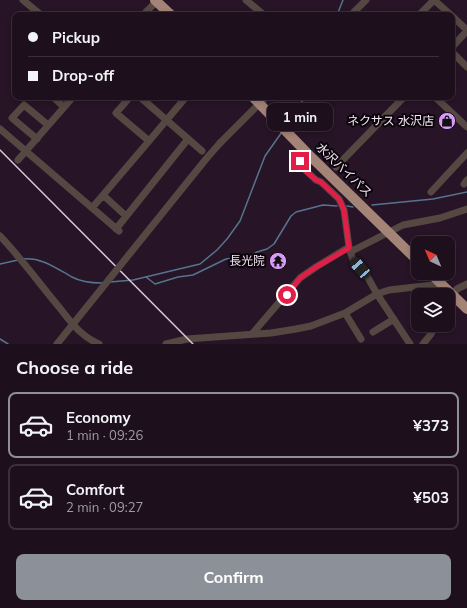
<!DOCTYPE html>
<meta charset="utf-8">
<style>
:root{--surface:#1d0f1c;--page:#251825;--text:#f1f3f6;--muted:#a09ca3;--line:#3b2f3b;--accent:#8c9099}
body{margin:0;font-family:Mulish,"Noto Sans JP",sans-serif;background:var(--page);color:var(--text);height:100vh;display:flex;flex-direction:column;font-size:15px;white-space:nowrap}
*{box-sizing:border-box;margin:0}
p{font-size:13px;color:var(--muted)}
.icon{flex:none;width:22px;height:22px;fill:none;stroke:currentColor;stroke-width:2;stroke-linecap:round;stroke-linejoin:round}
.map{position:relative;height:344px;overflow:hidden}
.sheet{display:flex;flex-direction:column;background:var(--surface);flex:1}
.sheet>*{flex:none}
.banner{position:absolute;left:12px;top:12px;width:443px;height:88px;border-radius:8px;box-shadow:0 2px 6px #0003,0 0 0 1px var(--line);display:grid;align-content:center;height:88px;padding:0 16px;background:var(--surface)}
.needle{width:26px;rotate:316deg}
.buttons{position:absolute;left:411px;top:236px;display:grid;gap:8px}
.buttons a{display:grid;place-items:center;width:44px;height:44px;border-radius:8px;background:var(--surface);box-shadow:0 2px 6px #0003,0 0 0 1px var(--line);font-size:20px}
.end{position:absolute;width:18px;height:18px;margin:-9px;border:5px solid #e11d48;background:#fff;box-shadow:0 0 0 2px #fff}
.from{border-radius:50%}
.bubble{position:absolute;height:28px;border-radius:8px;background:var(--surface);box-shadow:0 2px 6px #0003,0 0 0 1px var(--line);font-size:13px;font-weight:700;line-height:28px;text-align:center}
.car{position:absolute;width:12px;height:24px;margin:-12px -6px;border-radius:5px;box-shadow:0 0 3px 1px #0007;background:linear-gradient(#222 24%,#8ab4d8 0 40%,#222 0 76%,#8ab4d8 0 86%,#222 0)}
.banner b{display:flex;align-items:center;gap:14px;height:38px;font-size:15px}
.banner b+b{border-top:1px solid var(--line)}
.banner i{width:10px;height:10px;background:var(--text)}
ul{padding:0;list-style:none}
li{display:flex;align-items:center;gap:12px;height:66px;margin:0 8px 6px;padding:0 8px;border:2px solid var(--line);border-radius:8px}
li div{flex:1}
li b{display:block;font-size:15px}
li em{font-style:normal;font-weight:700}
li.on{border-color:var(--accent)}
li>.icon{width:36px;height:36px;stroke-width:1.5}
h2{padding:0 16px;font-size:18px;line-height:48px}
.primary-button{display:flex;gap:8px;margin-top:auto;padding:8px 16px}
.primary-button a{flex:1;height:46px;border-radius:8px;background:var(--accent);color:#fff;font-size:16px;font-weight:700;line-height:46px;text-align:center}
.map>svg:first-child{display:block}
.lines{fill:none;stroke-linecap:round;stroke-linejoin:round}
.stream{stroke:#55748f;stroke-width:1.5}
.minor{stroke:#554842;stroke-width:7}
.highway{stroke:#a48477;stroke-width:10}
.rail{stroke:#d8c9d7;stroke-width:1.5}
.minor-bridge{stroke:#554842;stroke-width:7}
.route{stroke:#e11d48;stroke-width:5}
.labels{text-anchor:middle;stroke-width:4;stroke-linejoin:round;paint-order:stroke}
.poi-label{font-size:12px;fill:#f6e8f5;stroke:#0b040b;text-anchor:end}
.street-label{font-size:12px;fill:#f6e8f5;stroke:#0b040b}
</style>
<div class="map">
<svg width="467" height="344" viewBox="0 0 467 344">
<rect width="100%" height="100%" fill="#271426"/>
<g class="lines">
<path class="stream" d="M337 15 343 0
M287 126 297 112 304 97
M372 205 433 199 467 192
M347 206 353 207
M23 259C42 257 57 269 72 277 81 282 92 283 102 283
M0 264 18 260
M146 277 155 284 178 277 193 275 226 259 234 258 245 259 257 252 267 249 274 244 291 216 296 212 323 205 337 206
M110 282 133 280 200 264 217 250 227 239 240 221 265 156 282 132
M0 339 8 344"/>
<path class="minor" d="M23 0 41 15
M246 0 264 15
M434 0 451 15
M143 15 158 0
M351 15 366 0
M419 15 434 0
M452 16 467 30
M452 47 467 31
M452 52 467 67
M53 97 64 107
M130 97 116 113 149 141 186 97
M140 97 202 151
M435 97 467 127
M0 129 119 231
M37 139 12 118 24 105 48 125
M220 143 266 97
M307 153 300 161V165L316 180 321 182 339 199 344 210 349 247 353 260 367 276 377 294 410 344
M18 160 73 97
M336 167 404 97
M464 184 467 180
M431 192 467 153
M103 195 126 216
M92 208 149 141
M116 229 188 139
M0 236C21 258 39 283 59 307 71 322 80 336 99 344
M350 252 403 225 440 218 467 209
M448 300 457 289 467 284
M345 313 361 339
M373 332 394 319
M252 334 300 278 316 267 349 247
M166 344 187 339 271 333 296 329 311 326 345 313 377 294 389 290 442 284
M423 344 431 334 435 325"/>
<path class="highway" d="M155 0 171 15
M253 97 307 153 418 261
M430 273 467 309"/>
<path class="rail" d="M0 150 193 344"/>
<path class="minor-bridge" d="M57 344 206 159 220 143"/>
</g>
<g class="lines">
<path class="route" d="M287 295 300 278 316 267 349 248 344 210 339 199 321 182 316 180 300 166V161"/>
</g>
<defs>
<symbol id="shop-disc" viewBox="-11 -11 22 22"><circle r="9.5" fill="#d89bf8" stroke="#0b040b"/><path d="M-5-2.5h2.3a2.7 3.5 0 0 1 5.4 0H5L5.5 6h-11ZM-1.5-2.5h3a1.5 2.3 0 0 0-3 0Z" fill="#111"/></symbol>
<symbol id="temple-disc" viewBox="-11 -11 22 22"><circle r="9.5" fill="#d89bf8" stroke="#0b040b"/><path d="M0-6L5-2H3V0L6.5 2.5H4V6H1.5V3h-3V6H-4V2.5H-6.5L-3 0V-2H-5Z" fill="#111"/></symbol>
</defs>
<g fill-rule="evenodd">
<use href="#shop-disc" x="437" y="111" width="20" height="20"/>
<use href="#temple-disc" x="268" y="251" width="20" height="20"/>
</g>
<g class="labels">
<g class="poi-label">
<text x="434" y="125">ネクサス 水沢店</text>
<text x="265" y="265">長光院</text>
</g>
<g class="street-label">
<text transform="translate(344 170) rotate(44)" y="4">水沢バイパス</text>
</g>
</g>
</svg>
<div class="buttons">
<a><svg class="needle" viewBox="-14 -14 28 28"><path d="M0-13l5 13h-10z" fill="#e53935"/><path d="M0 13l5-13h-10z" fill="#a09ca3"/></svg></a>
<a><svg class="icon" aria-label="layers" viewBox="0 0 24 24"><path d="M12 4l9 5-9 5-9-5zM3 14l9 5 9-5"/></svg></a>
</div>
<i class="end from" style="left:287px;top:295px"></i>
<i class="end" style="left:300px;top:161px"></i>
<div class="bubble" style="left:267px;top:103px;width:66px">1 min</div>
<i class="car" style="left:360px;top:268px;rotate:319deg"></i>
<div class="banner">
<b><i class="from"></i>Pickup</b>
<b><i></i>Drop-off</b>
</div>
</div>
<section class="sheet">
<h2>Choose a ride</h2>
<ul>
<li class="on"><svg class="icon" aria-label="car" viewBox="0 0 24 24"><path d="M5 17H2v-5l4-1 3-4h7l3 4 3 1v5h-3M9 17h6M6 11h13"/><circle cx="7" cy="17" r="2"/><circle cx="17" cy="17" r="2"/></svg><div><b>Economy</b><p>1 min · 09:26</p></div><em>¥373</em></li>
<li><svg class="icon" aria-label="car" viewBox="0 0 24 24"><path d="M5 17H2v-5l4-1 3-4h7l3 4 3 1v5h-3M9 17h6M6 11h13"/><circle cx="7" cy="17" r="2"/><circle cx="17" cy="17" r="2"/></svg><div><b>Comfort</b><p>2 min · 09:27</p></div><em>¥503</em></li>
</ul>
<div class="primary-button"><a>Confirm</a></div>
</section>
